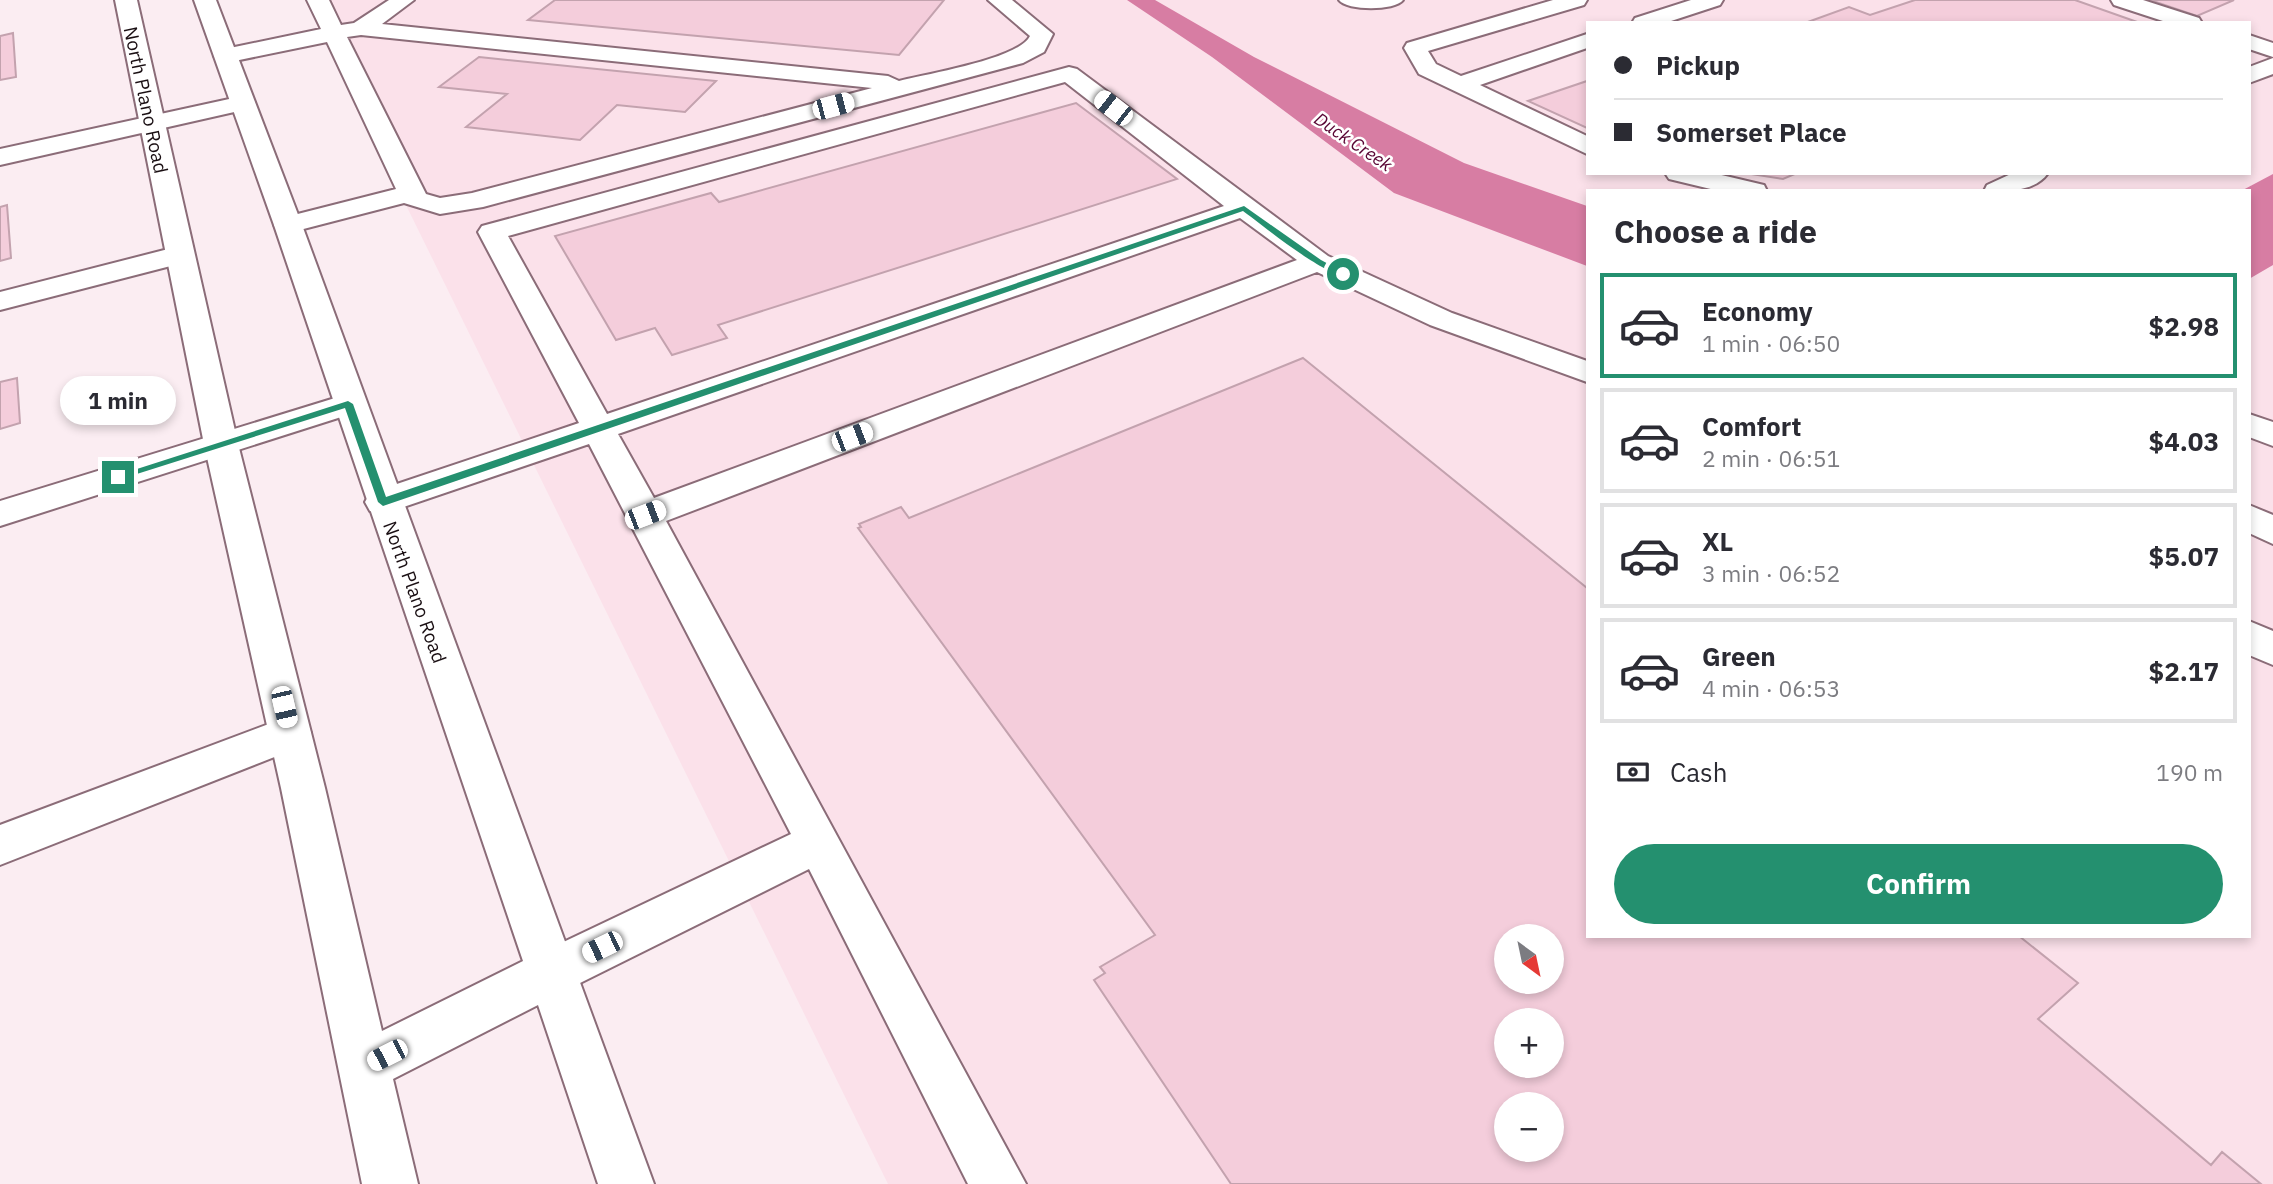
<!DOCTYPE html>
<meta charset="utf-8">
<style>
:root{--surface:#fff;--page:#f7f7f7;--text:#2b2b33;--muted:#7c7c81;--line:#e1e1e2;--accent:#24906f}
body{margin:0;font-family:"IBM Plex Sans",sans-serif;background:var(--page);color:var(--text);height:100vh;display:flex;flex-direction:column;font-size:26px;white-space:nowrap}
*{box-sizing:border-box;margin:0}
p{font-size:23px;color:var(--muted)}
.icon{flex:none;width:38px;height:38px;fill:none;stroke:currentColor;stroke-width:2;stroke-linecap:round;stroke-linejoin:round}
.map{position:relative;flex:1;overflow:hidden}
.details{position:absolute;left:1586px;top:189px;width:665px;height:749px;display:flex;flex-direction:column;background:var(--surface);border-radius:0px;box-shadow:0 4px 10px #0003}
.details>*{flex:none}
.banner{position:absolute;left:1586px;top:21px;width:665px;height:154px;border-radius:0px;box-shadow:0 4px 10px #0003;display:grid;align-content:center;height:154px;padding:0 28px;background:var(--surface)}
.needle{width:46px;rotate:147deg}
.buttons{position:absolute;left:1494px;top:924px;display:grid;gap:14px}
.buttons a{display:grid;place-items:center;width:70px;height:70px;border-radius:50%;background:var(--surface);box-shadow:0 4px 10px #0003;font-size:35px}
.end{position:absolute;width:32px;height:32px;margin:-16px;border:9px solid #24906f;background:#fff;box-shadow:0 0 0 4px #fff}
.from{border-radius:50%}
.bubble{position:absolute;height:49px;border-radius:24px;background:var(--surface);box-shadow:0 4px 10px #0003;font-size:23px;font-weight:700;line-height:49px;text-align:center}
.car{position:absolute;width:21px;height:42px;margin:-21px -10px;border-radius:9px;box-shadow:0 0 5px 2px #0007;background:linear-gradient(#fff 24%,#345 0 40%,#fff 0 76%,#345 0 86%,#fff 0)}
.banner b{display:flex;align-items:center;gap:24px;height:66px;font-size:26px}
.banner b+b{border-top:2px solid var(--line)}
.banner i{width:18px;height:18px;background:var(--text)}
ul{padding:0;list-style:none}
li{display:flex;align-items:center;gap:21px;height:105px;margin:0 14px 10px;padding:0 14px;border:4px solid var(--line);border-radius:0px}
li div{flex:1}
li b{display:block;font-size:26px}
li em{font-style:normal;font-weight:700}
li.active{border-color:var(--accent)}
li>.icon{width:63px;height:63px;stroke-width:1.5}
h2{padding:0 28px;font-size:32px;line-height:84px}
.pay{display:flex;align-items:center;gap:18px;height:77px;padding:0 28px;font-size:26px}
.pay p{margin-inline-start:auto}
.cta{display:flex;gap:14px;margin-top:auto;padding:14px 28px}
.cta a{flex:1;height:80px;border-radius:42px;background:var(--accent);color:#fff;font-size:28px;font-weight:700;line-height:80px;text-align:center}
.map>svg:first-child{display:block}
.built{fill:#fbe1ea;fill-rule:evenodd}
.water{fill:#d77da3}
.building{fill:#f4cddb;stroke:#c3a2ae;stroke-width:2;fill-rule:evenodd}
.lines{fill:none;stroke-linecap:round;stroke-linejoin:round}
.minor-casing{stroke:#8b6c78;stroke-width:4}
.major-casing{stroke:#8b6c78;stroke-width:4}
.minor{fill:#fff;fill-rule:evenodd}
.major{fill:#fff;fill-rule:evenodd}
.route{fill:#24906f}
.labels{text-anchor:middle;stroke-width:5;stroke-linejoin:round;paint-order:stroke}
.far-water-label{font-size:18px;font-style:italic;fill:#580433;stroke:#fff}
.street-label{font-size:19px;fill:#1a0f13;stroke:#fff}
</style>
<div class="map">
<svg width="2273" height="1184" viewBox="0 0 2273 1184">
<rect width="100%" height="100%" fill="#fbedf2"/>
<path class="built" d="M305 0H2273V1184H888ZM1587 23H2249V173H1587ZM1587 191H2249V936H1587ZM1507 936H1552V982H1507ZM1507 1020H1552V1066H1507ZM1507 1104H1552V1150H1507Z"/>
<path class="water" d="M1127 0H1155L1254 57 1464 163 1587 206V266L1394 193 1212 57Z
M2273 174V265L2249 279V191H2241Z"/>
<path class="building" d="M555 0H944L899 55 528 20Z
M1915 0H2075L2140 23H1805L1849 7 1870 15Z
M2150 0H2234L2197 16Z
M13 33 16 77 0 80V36Z
M479 57 716 81 685 112 617 105 580 140 466 127 507 94 439 87Z
M1587 81V128L1528 101Z
M1076 103 1177 179 718 325 727 338 672 355 655 328 616 340 555 236 711 193 719 202Z
M1745 173H1797L1783 179Z
M7 205 11 258 0 261V207Z
M1303 358 1587 588V936H2019L2078 983 2038 1019 2211 1165 2222 1152 2261 1184H1231L1094 980 1105 973 1100 967 1155 935 858 528 861 527 859 524 901 507 909 518ZM1507 936H1552V982H1507ZM1507 1020H1552V1066H1507ZM1507 1104H1552V1150H1507Z
M17 378 20 423 0 429V382Z"/>
<g class="lines">
<defs>
<path id="minor" d="M307 0H329L341 25 354 23 389 0H414L382 24 888 76 899 81C926 74 1019 59 1030 36L988 0H1012L1053 34 1044 52 1023 63 483 207 440 214 404 203 288 233 278 231 274 225 278 219 396 189 327 42 225 63 214 56 225 49 321 29ZM361 35 872 88 472 193 440 198 426 194 347 37Z
M1339 0H1403C1395 11 1347 11 1339 0Z
M1553 0H1587L1584 5 1428 51 1436 64 1461 76 1587 34V48L1480 85 1587 136V154L1419 74 1404 48 1407 43Z
M1691 0H1723L1720 5 1665 23H1632L1635 18Z
M2111 0H2143L2199 18 2202 23H2169L2114 5Z
M2249 35 2273 43V57L2249 49Z
M2273 58V74L2249 83V67Z
M1069 67 1077 69 1328 256 1452 313 1587 361V382L1430 325 1317 272 666 521 1026 1184H968L809 869 570 988 552 995 534 988 527 972 534 956 791 834 589 444 383 514 370 511 365 502 370 493 579 423 478 232 482 226ZM1065 82 1224 206 607 414 508 236ZM1240 218 1297 260 654 498 618 434Z
M243 96 252 98 255 103 252 108 0 165V149Z
M1665 173H1713L1764 185 1767 191H1719L1669 179Z
M2013 173H2048C2034 193 2005 191 1984 191L1987 185Z
M180 246 190 249 194 255 190 261 0 310V292Z
M348 394 360 397 365 404 360 411 0 526V501Z
M2249 414 2273 422V446L2249 437Z
M2249 505 2273 515V544L2249 533Z
M2249 621 2273 631V665L2249 655Z
M290 716 305 721 311 733 305 745 0 865V825Z"/>
<path id="major" d="M115 0H137L238 444 325 788 382 1031 523 961 274 225 194 0H216L302 225 654 1184H598L538 1005 393 1079 418 1184H362L281 788 204 444Z"/>
</defs>
<use href="#minor" class="minor-casing"/>
<use href="#major" class="major-casing"/>
<use href="#minor" class="minor"/>
<use href="#major" class="major"/>
</g>
<path class="route" d="M1244 206 1321 260 1347 274C1331 282 1260 223 1243 211L383 506 378 502 345 408 121 479 112 477 348 401 353 404 386 497Z"/>
<g class="labels">
<g class="far-water-label">
<text transform="translate(1353 142) rotate(34)" y="6">Duck Creek</text>
</g>
<g class="street-label">
<text transform="translate(146 100) rotate(78)" y="7">North Plano Road</text>
<text transform="translate(415 592) rotate(70)" y="7">North Plano Road</text>
</g>
</g>
</svg>
<div class="buttons">
<a><svg class="needle" viewBox="-14 -14 28 28"><path d="M0-13l5 13h-10z" fill="#e53935"/><path d="M0 13l5-13h-10z" fill="#7c7c81"/></svg></a>
<a>+</a>
<a>−</a>
</div>
<i class="end from" style="left:1343px;top:274px"></i>
<i class="end" style="left:118px;top:477px"></i>
<div class="bubble" style="left:60px;top:376px;width:116px">1 min</div>
<i class="car" style="left:833px;top:106px;rotate:75deg"></i>
<i class="car" style="left:1113px;top:108px;rotate:308deg"></i>
<i class="car" style="left:852px;top:437px;rotate:69deg"></i>
<i class="car" style="left:645px;top:515px;rotate:69deg"></i>
<i class="car" style="left:284px;top:707px;rotate:167deg"></i>
<i class="car" style="left:602px;top:947px;rotate:244deg"></i>
<i class="car" style="left:387px;top:1055px;rotate:243deg"></i>
<div class="banner">
<b><i class="from"></i>Pickup</b>
<b><i></i>Somerset Place</b>
</div>
<section class="details">
<h2>Choose a ride</h2>
<ul>
<li class="active"><svg class="icon" aria-label="car" viewBox="0 0 24 24"><path d="M5 17H2v-5l4-1 3-4h7l3 4 3 1v5h-3M9 17h6M6 11h13"/><circle cx="7" cy="17" r="2"/><circle cx="17" cy="17" r="2"/></svg><div><b>Economy</b><p>1 min · 06:50</p></div><em>$2.98</em></li>
<li><svg class="icon" aria-label="car" viewBox="0 0 24 24"><path d="M5 17H2v-5l4-1 3-4h7l3 4 3 1v5h-3M9 17h6M6 11h13"/><circle cx="7" cy="17" r="2"/><circle cx="17" cy="17" r="2"/></svg><div><b>Comfort</b><p>2 min · 06:51</p></div><em>$4.03</em></li>
<li><svg class="icon" aria-label="car" viewBox="0 0 24 24"><path d="M5 17H2v-5l4-1 3-4h7l3 4 3 1v5h-3M9 17h6M6 11h13"/><circle cx="7" cy="17" r="2"/><circle cx="17" cy="17" r="2"/></svg><div><b>XL</b><p>3 min · 06:52</p></div><em>$5.07</em></li>
<li><svg class="icon" aria-label="car" viewBox="0 0 24 24"><path d="M5 17H2v-5l4-1 3-4h7l3 4 3 1v5h-3M9 17h6M6 11h13"/><circle cx="7" cy="17" r="2"/><circle cx="17" cy="17" r="2"/></svg><div><b>Green</b><p>4 min · 06:53</p></div><em>$2.17</em></li>
</ul>
<div class="pay"><svg class="icon" aria-label="cash" viewBox="0 0 24 24"><path d="M3 7h18v10H3z"/><circle cx="12" cy="12" r="2"/></svg>Cash<p>190 m</p></div>
<div class="cta"><a>Confirm</a></div>
</section>
</div>
